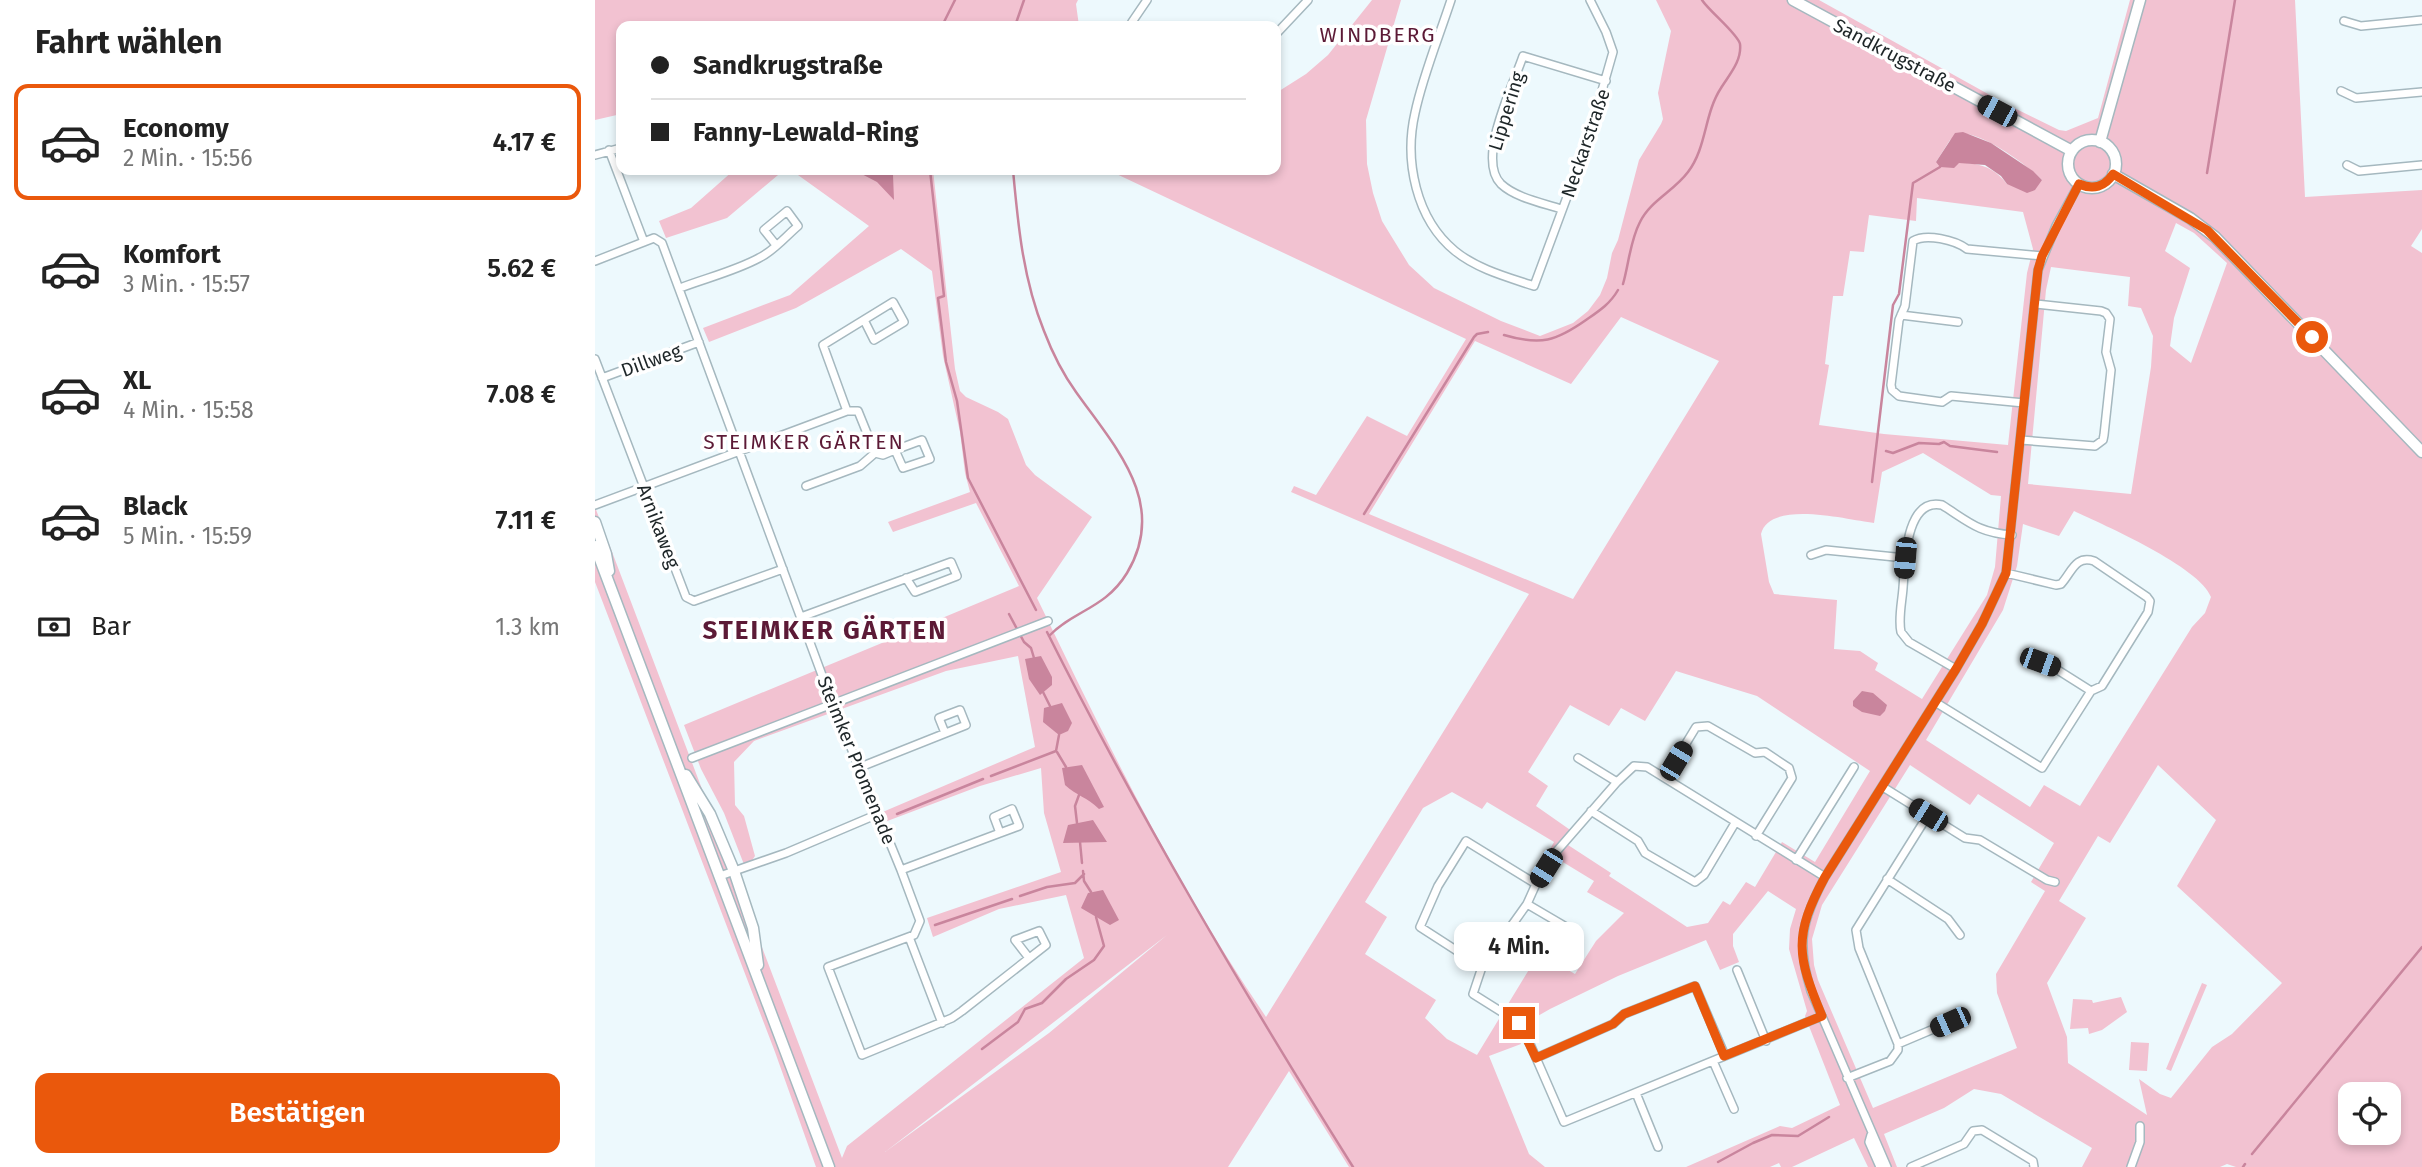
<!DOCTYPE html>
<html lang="de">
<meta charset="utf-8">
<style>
:root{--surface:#fff;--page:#f2f2f2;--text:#222;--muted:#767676;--line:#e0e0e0;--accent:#ea580c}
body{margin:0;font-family:"Fira Sans",sans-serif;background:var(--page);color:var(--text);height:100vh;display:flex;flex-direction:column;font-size:26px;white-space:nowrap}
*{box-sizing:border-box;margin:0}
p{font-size:23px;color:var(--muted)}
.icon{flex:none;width:38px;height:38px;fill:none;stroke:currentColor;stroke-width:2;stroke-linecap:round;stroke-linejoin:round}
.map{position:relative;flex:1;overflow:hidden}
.sheet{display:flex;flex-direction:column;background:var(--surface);width:595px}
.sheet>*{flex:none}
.guide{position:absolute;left:21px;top:21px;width:665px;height:154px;border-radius:14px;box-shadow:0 4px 10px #0003;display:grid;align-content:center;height:154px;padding:0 35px;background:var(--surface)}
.controls{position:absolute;left:1743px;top:1082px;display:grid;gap:14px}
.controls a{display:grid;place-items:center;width:63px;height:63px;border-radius:14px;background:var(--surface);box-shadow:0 4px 10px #0003;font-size:35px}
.end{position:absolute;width:32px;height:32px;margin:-16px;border:9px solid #ea580c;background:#fff;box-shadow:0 0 0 4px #fff}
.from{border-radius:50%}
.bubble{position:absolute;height:49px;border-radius:14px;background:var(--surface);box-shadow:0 4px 10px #0003;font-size:23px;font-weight:600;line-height:49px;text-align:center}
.car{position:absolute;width:21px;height:42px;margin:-21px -10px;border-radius:9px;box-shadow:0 0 5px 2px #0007;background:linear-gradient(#222 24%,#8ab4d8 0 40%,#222 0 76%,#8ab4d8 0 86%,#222 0)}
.guide b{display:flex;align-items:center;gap:24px;height:66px;font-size:26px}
.guide b+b{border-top:2px solid var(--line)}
.guide i{width:18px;height:18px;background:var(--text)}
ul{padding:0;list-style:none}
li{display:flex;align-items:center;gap:21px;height:116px;margin:0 14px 10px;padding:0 21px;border:4px solid transparent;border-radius:14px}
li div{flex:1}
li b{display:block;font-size:26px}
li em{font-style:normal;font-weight:600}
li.current{border-color:var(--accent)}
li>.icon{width:63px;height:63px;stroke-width:1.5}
h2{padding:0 35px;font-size:32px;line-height:84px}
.pay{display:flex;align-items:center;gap:18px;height:77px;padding:0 35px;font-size:26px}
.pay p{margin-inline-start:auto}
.action{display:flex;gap:14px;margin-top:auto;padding:14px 35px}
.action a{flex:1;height:80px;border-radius:14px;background:var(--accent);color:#fff;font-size:28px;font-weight:600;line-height:80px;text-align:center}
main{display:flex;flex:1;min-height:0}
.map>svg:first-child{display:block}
.green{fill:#f2c2d1;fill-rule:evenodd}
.water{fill:#c9859d}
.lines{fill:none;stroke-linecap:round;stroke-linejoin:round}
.stream{stroke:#c9859d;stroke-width:2.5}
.minor-casing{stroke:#a5b8bf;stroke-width:10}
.tertiary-casing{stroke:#a5b8bf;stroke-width:13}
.minor{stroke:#fff;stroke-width:7}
.tertiary{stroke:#fff;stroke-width:10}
.route{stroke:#ea580c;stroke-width:9}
.labels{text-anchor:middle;stroke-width:7;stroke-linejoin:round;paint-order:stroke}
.street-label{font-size:19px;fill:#1d2527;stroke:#fff}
.neighbourhood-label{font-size:21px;letter-spacing:2px;fill:#5c1a36;stroke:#fff}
.district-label{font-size:26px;font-weight:bold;letter-spacing:2px;fill:#5c1a36;stroke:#fff}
</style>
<main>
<section class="sheet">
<h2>Fahrt wählen</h2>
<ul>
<li class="current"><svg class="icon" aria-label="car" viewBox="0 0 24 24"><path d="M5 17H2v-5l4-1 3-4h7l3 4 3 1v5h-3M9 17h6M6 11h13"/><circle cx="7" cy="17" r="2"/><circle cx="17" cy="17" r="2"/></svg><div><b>Economy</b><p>2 Min. · 15:56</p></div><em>4.17 €</em></li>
<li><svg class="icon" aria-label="car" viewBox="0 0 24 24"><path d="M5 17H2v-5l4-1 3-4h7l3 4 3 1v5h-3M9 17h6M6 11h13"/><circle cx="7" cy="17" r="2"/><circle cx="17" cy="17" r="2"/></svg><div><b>Komfort</b><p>3 Min. · 15:57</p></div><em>5.62 €</em></li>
<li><svg class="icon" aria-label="car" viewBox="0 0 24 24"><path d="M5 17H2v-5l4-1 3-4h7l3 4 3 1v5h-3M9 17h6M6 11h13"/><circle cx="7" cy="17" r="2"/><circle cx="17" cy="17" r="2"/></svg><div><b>XL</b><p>4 Min. · 15:58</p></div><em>7.08 €</em></li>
<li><svg class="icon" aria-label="car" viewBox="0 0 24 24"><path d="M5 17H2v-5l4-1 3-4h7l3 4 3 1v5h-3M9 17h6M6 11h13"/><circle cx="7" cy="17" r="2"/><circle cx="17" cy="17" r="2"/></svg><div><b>Black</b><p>5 Min. · 15:59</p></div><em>7.11 €</em></li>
</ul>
<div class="pay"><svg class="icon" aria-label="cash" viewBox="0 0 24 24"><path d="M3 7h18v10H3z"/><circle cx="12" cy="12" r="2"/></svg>Bar<p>1.3 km</p></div>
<div class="action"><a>Bestätigen</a></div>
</section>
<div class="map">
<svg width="1827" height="1167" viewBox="0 0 1827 1167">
<rect width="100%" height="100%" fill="#edf9fd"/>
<path class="green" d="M0 0H483L481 4 484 26H26V114L0 120Z
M777 0H806L771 120 772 164 778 193 787 221 814 265 839 288 906 321 945 336 978 323 993 311 1005 295 1012 278 1017 253 1023 240 1044 160 1066 124 1068 119 1063 93 1076 31 1061 0H1224L1411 104 1464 130 1471 131 1503 118 1535 0H1700L1710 197 1827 190V229L1816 246 1827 253V1167H1641L1632 1164 1625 1167H1487L1497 1148 1406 1094 1379 1089 1349 1108 1289 1134 1302 1167H1273L1259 1138 1197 1167H1186L1184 1163 1175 1167H1091L1185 1126 1197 1128 1245 1105 1210 1016 1212 1011 1194 949 1195 929 1201 909 1173 891 1138 934V946L1144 962 1125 970 1111 940 1023 976 955 1009 920 1029 926 1044 894 1056 934 1154 950 1167H754L694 1071 633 1167H221L180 1052 0 582V507L247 1158 252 1146 489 958 471 895 404 909 338 937 332 918 466 872 449 813 446 768 385 786 287 823 283 814 440 747 423 656 351 671 159 741 139 762 140 805 149 816 160 856 154 865 150 867 129 813 106 769 89 725 424 586 381 503 298 532 293 522 375 492 370 473 365 432 348 356 337 271 306 249 201 308 114 342 108 328 195 295 274 226 196 170H338L360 369 365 391 371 397 403 412 413 419 431 465 440 475 497 517 442 598C511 741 581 885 671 1017L934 594 696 492 699 486 721 495 772 416 812 436 871 339 513 170H681V93L711 74 733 55ZM1372 134C1394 138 1431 164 1447 180L1412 184C1392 158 1370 164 1341 162L1355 140ZM1322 198 1428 212 1438 249 1432 273 1413 445 1289 434 1224 425 1234 365 1230 364 1238 296H1248L1255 251 1269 252 1274 215 1321 221ZM1581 223 1599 233 1632 263 1596 363 1575 346 1579 318 1595 268 1570 251ZM1456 267 1535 277 1533 306 1546 308 1558 336 1556 367 1536 494 1433 484 1451 290ZM1026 317 1124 361 978 599 774 514 880 341 976 384ZM1328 453 1396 495 1406 496 1400 567 1392 595 1327 699 1280 670 1283 663 1265 651 1239 649 1242 600 1179 594 1174 582 1166 534C1175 499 1253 520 1279 523L1287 472ZM1479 511C1509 525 1605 567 1616 597L1610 613 1597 627 1485 806 1449 785 1435 807 1331 740 1408 610 1422 566 1428 524 1464 536ZM1081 671 1162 696 1275 771 1220 862 1187 842 1160 887 1151 882 1135 905 1128 901 1113 923 1092 927 1014 876 1016 873 973 845 981 834 941 806 953 786 933 772 975 705 1014 726 1026 708 1050 721ZM1315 765 1375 805 1383 794 1459 843 1436 882 1450 891 1401 974 1402 993 1422 1048 1278 1108 1223 980 1219 965 1217 939 1227 905ZM1563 765 1621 820 1582 886 1687 983 1637 1034 1617 1047 1576 1098 1565 1094 1544 1079 1552 1115 1473 1063 1472 1037 1452 983 1491 918 1464 901 1503 836 1515 843ZM857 792 887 809 892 802 959 842 953 853 999 881 992 892 1029 913 1001 941 980 974 959 962 935 968 882 1055 852 1039 830 1018 841 1000 770 954 792 917 770 902 828 808ZM572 935 454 1033 290 1152ZM1755 1094H1794V1132H1755Z
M139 170H189L132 218 71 238 64 221 96 208Z
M1607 983 1612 985 1576 1071 1571 1069Z
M1526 997 1532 1012 1507 1030 1494 1034 1493 1028 1475 1029 1478 999 1497 1000 1498 1003Z
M1536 1042 1554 1043 1552 1071 1534 1070Z"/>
<path class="water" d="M1368 132 1396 143 1438 171 1447 180 1440 190 1432 193 1412 184 1406 176 1390 165 1364 163 1359 168 1345 167 1341 162 1360 133Z
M259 170H295L298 175 299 200 282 182Z
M446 656 457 677V685L445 695 434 679 430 659Z
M1267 691 1278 693 1292 705 1290 711 1285 716 1267 712 1258 706V701Z
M467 703 477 723 473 731 464 735 448 722 449 708Z
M487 765 509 807 504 809C492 797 482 796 470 785L467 768Z
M498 820 512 842 468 843 473 825Z
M508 890 524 920 515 925 486 908 493 893Z"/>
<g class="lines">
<path class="stream" d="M347 26 360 0
M420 26 429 0
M335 170 349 296 343 298 351 362 362 401 373 478 441 610
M418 170C423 225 428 279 449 331 457 352 468 374 481 392 520 447 574 503 532 573 510 609 479 610 454 636
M1612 173 1640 0
M1028 284C1034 263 1035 241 1045 222 1055 201 1079 191 1093 172 1112 147 1109 114 1126 88 1134 75 1147 61 1145 44 1143 34 1114 11 1107 0
M909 335C946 346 961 341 991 320 1004 311 1015 304 1023 290
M1291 451 1298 453 1324 443 1344 444 1349 442 1355 446 1402 452
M1277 482 1298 305 1304 294 1318 183 1345 167
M769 514 879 337 882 334 893 332
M414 614 429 642 436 648 439 658
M452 632C544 816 649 993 758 1167
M448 692 455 706
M462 752 471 767
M396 776 461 751 464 735
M302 814 388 779
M482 823 480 806 484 795
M485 842 487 863
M488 871 489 881 496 892
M425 896 452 887 480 883 489 874
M340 925 417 899
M387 1049 423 1022 430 1009 447 1003 471 979 499 960 509 946 501 917
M1657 1154 1827 947
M1123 1162 1158 1143 1177 1135 1203 1136 1234 1117
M1648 1167 1650 1164"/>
<defs>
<path id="minor" d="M856 0C844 37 828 75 820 113 809 161 821 219 860 251 882 269 912 277 939 286L992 143 1018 52 1011 32 995 0
M1749 21 1766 26 1827 20
M542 26 537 22 552 0
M681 34 713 0
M1746 91 1761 98 1827 92
M14 150 49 242
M0 155 26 148
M1752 165 1764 171 1827 165
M966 209C948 203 921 198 906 184 881 159 918 86 928 56L1011 81
M0 261 59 238 67 243 234 694 306 870 325 921 319 935 233 967 267 1055 357 1018 367 1011 451 945 444 931 420 940 434 958
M85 288C111 278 140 271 164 258 179 251 191 236 203 226L192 211 169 230 181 245
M1306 315 1363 322
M0 359 91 597 99 601 188 569
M7 378 104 342
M1429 403 1356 396 1347 402 1304 396 1297 390 1296 385 1304 320 1310 306 1318 241C1331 233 1360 240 1372 249L1447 256
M252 411 228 345 298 302 309 322 279 340 269 320
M1426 440 1500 446 1508 440 1509 435 1516 370 1511 352 1515 319 1511 313 1506 311 1441 304
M211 486 265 466 280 453
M0 505 252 411H263L280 453 288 455 300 450 308 468 335 459 327 440 300 450
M1216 555 1231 550 1310 558
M206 617 356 562 362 576 320 592 311 578
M1445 662 1458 667 1496 691
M1361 669 1314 642 1306 632C1303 619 1307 602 1308 588 1310 564 1310 497 1347 505 1374 522 1384 533 1417 535
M1340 702 1447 768 1496 691 1507 686 1553 612 1555 601 1552 597 1499 561C1480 555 1477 572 1466 584L1461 585 1411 573
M97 758 453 621
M983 758 1022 782
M263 768 371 725 365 710 344 718 350 733
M1070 778 1101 727 1113 726 1160 753 1170 752 1194 768 1197 778 1161 836
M1288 787 1370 838 1385 840 1452 880 1460 882
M996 811 1043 841 1050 853 1100 882 1109 875 1140 823
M1201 860 1259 767
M306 870 405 833 424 826 417 809 399 817 405 833
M125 876 191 853 283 814
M1292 879 1353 919 1365 935
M932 904 978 931
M314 937 347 1023
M887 967 825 927 843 886 871 841 941 884
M1142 970 1171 1041
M1227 1016 969 1122 928 1028 921 1021 878 994 887 967 932 904 941 884 961 852 1022 782 1039 766 1052 767 1230 877
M1303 1044 1355 1022 1364 1013
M941 1058 1018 1024 1029 1014 1100 986 1130 1056
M1118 1061 1139 1109
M1252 1078 1295 1061 1303 1050V1044L1264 948 1261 930 1333 815
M1041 1093 1063 1147
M1276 1135 1274 1142 1285 1167
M1292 1167 1216 991C1201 943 1207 920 1230 877L1361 669 1387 624 1411 573 1443 270 1461 226 1484 184
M1316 1167 1369 1144 1378 1131 1387 1130 1438 1161 1439 1167
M1536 1167 1545 1142V1126"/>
<path id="tertiary" d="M1198 0 1477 151
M1473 164a24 24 0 1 1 48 0a24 24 0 1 1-48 0Z
M1505 142 1545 0
M1518 174 1595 218 1620 237 1827 452
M0 522 11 554 14 571
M0 546 234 1167
M91 775 115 814 139 871 158 928 163 965"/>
</defs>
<use href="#minor" class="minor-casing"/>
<use href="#tertiary" class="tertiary-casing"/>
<use href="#minor" class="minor"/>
<use href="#tertiary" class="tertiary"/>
</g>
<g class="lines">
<path class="route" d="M924 1023 941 1058 1018 1024 1029 1014 1100 986 1129 1056 1227 1016C1202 956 1198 936 1230 877L1361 669 1387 624 1411 573 1443 270 1447 256 1484 184C1498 190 1510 187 1518 174L1612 230 1717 337"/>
</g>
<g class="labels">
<g class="street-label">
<text transform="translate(1300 55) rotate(28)" y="7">Sandkrugstraße</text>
<text transform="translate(911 111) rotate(-73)" y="7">Lippering</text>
<text transform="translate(990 143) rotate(-71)" y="7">Neckarstraße</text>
<text transform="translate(56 360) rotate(-20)" y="7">Dillweg</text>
<text transform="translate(64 526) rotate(69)" y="7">Arnikaweg</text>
<text transform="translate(262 760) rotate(68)" y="7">Steimker Promenade</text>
</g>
<g class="neighbourhood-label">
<text x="783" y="42">WINDBERG</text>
<text x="209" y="449">STEIMKER GÄRTEN</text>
</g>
<g class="district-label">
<text x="230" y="639">STEIMKER GÄRTEN</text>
</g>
</g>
</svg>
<div class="controls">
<a><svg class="icon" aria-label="locate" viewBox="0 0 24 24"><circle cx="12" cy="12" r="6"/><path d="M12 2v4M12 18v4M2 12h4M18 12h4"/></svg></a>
</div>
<i class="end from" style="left:1717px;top:337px"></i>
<i class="end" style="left:924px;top:1023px"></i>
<div class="bubble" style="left:859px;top:922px;width:130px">4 Min.</div>
<i class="car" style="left:1402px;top:111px;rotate:298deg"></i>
<i class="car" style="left:1310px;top:558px;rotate:185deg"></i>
<i class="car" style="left:1445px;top:662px;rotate:110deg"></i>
<i class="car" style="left:1081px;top:761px;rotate:31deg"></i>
<i class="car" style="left:1333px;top:815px;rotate:302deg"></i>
<i class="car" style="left:951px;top:868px;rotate:212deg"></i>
<i class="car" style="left:1355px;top:1022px;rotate:246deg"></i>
<div class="guide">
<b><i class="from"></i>Sandkrugstraße</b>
<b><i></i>Fanny-Lewald-Ring</b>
</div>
</div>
</main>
